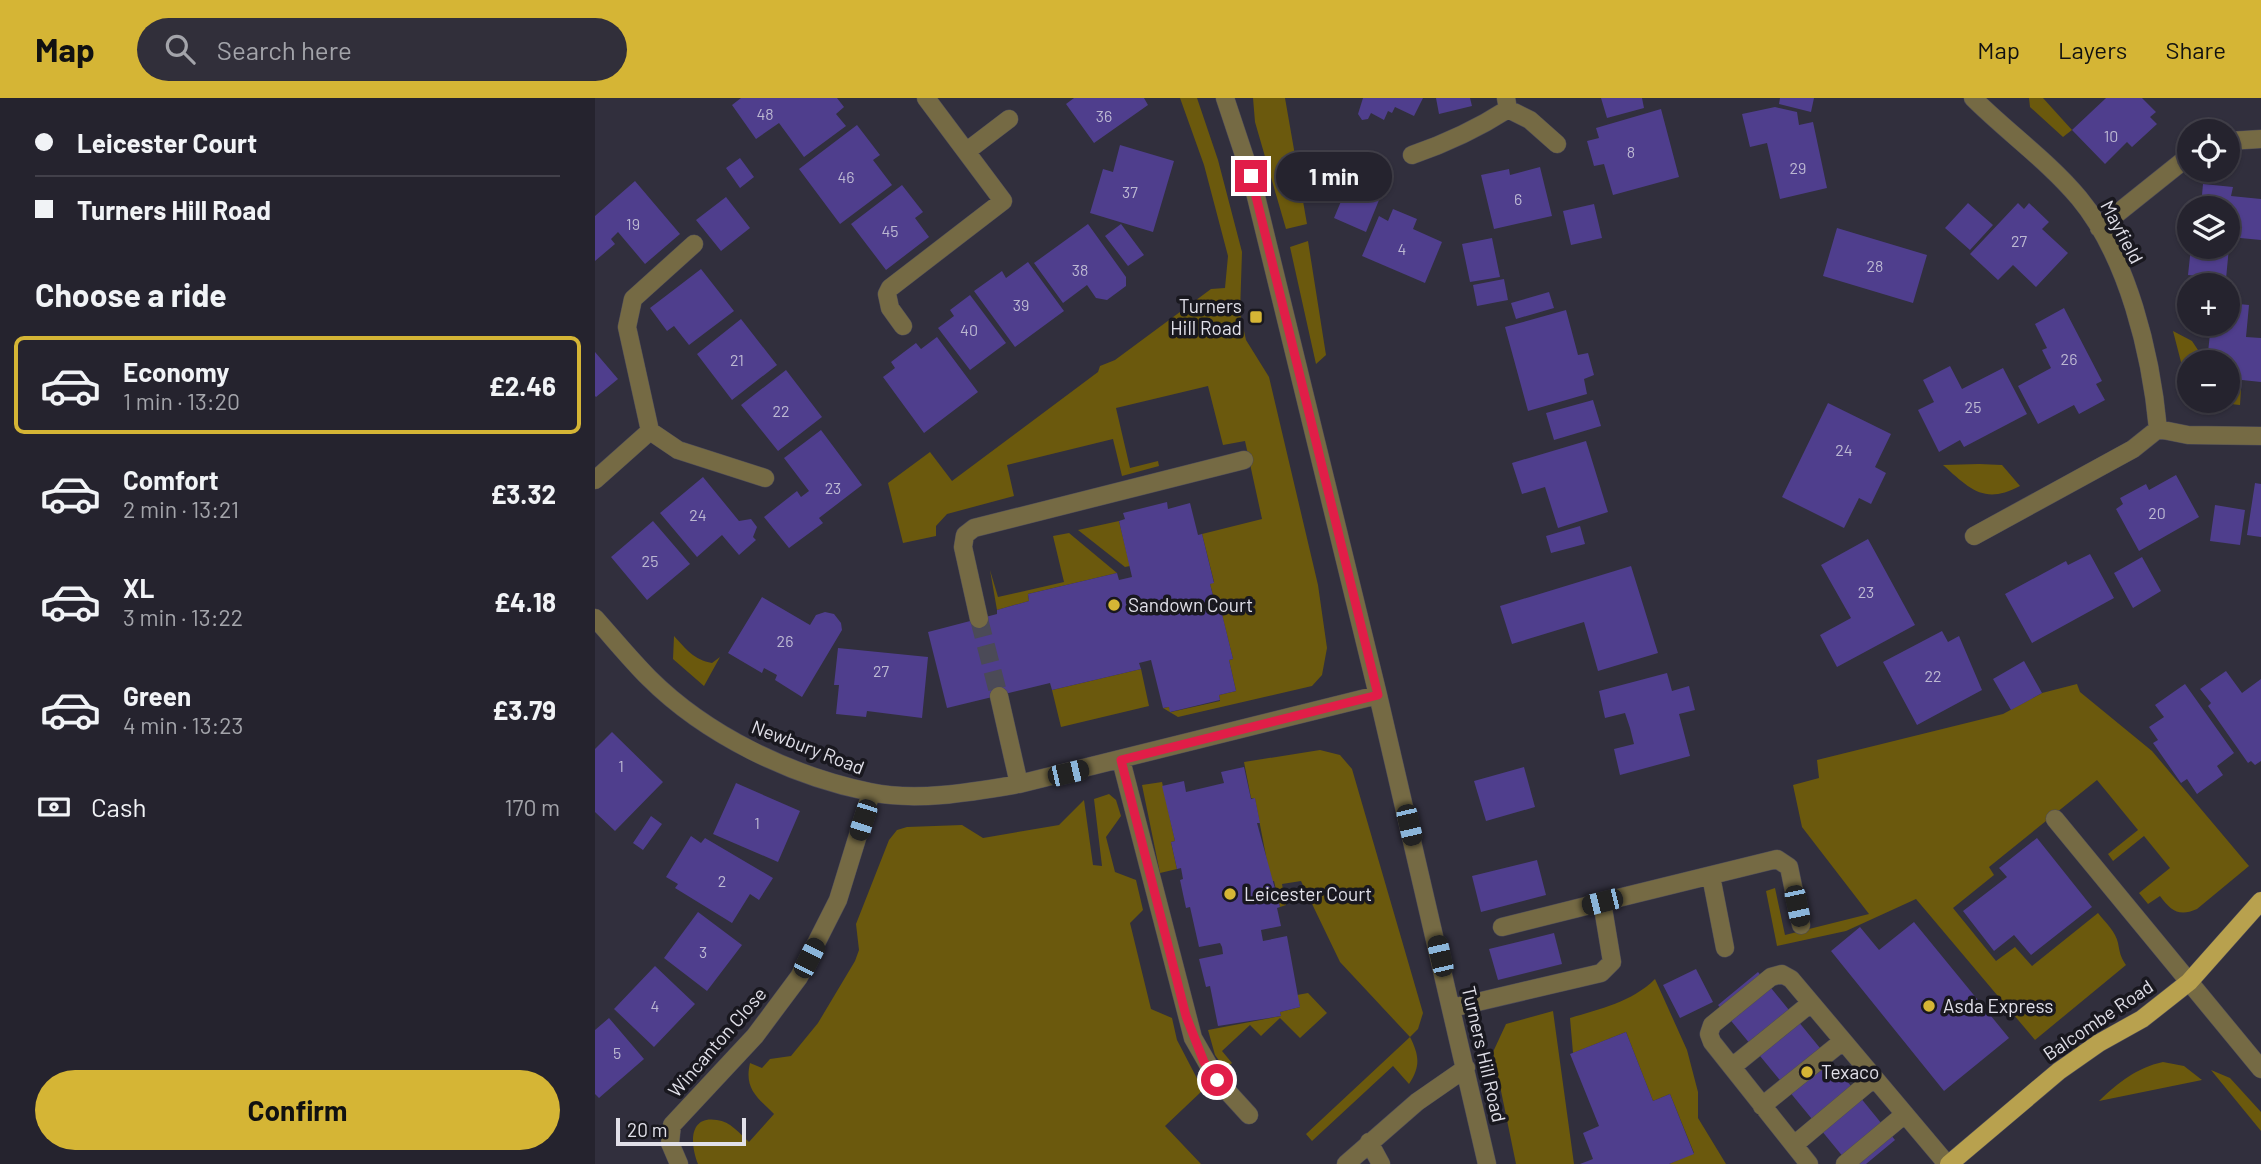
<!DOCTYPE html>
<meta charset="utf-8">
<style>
:root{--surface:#25232e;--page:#312f3a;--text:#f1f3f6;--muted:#a3a4aa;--line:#42404a;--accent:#d5b535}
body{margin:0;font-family:Barlow,sans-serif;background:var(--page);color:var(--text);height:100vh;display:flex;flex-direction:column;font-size:26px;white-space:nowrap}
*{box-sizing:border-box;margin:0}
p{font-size:23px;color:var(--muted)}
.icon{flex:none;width:38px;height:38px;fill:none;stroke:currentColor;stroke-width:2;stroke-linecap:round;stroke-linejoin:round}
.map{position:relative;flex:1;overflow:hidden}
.panel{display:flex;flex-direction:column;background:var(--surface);width:595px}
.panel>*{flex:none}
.hud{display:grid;align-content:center;height:154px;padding:0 35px;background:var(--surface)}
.controls{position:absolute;left:1582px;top:21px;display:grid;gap:14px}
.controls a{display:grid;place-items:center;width:63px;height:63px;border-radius:50%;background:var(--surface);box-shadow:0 2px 5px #0004,0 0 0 2px var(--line);font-size:35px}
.scale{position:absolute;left:21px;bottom:18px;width:130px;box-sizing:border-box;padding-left:7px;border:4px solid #e1e0e9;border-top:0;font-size:19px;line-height:24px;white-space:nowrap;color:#e1e0e9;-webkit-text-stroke:5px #19181f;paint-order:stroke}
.end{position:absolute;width:32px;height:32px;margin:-16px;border:9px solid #e11d48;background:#fff;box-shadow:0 0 0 4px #fff}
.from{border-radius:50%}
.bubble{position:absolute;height:49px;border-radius:24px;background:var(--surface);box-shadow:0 2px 5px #0004,0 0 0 2px var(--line);font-size:23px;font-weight:700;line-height:49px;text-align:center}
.car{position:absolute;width:21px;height:42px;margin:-21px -10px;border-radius:9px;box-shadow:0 0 5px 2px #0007;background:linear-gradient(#222 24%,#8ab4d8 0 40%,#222 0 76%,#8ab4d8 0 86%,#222 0)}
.hud b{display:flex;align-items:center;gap:24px;height:66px;font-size:26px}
.hud b+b{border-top:2px solid var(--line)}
.hud i{width:18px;height:18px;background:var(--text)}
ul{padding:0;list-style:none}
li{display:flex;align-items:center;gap:21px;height:98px;margin:0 14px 10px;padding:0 21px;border:4px solid transparent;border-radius:10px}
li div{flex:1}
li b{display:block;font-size:26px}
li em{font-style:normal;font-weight:700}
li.active{border-color:var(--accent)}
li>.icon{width:63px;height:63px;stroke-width:1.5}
h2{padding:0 35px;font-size:32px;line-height:84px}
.pay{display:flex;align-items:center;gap:18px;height:77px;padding:0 35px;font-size:26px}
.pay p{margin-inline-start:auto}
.cta{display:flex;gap:14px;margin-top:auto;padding:14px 35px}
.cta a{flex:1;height:80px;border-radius:42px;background:var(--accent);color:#111;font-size:28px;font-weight:700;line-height:80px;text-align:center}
header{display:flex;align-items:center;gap:42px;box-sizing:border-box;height:98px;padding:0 35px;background:var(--accent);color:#111}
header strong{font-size:33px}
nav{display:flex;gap:38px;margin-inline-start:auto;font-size:24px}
.search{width:490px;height:63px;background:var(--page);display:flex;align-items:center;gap:18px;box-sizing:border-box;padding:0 24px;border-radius:38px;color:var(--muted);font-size:26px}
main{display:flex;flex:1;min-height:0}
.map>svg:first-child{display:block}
.green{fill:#6b590d}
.building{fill:#4f3e8d}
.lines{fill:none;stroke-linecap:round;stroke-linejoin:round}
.minor-tunnel{stroke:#4b4a57;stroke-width:18;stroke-dasharray:18 9;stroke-linecap:butt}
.minor-casing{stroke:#4d4b59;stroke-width:19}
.major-casing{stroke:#4d4b59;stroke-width:19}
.minor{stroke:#756a44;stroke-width:18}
.major{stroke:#b8a14e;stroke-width:18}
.route{stroke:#e11d48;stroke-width:9}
.poi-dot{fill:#d5b535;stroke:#19181f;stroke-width:2.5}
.labels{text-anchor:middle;stroke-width:7;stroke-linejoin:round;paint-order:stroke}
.number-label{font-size:16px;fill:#bcb8d2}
.street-label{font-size:19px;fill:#e1e0e9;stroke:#19181f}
.poi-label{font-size:19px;fill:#e1e0e9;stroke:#19181f;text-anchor:start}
</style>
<header>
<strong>Map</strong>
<div class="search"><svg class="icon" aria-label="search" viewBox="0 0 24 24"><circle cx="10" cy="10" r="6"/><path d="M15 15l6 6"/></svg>Search here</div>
<nav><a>Map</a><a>Layers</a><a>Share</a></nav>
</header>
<main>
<section class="panel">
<div class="hud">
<b><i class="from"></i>Leicester Court</b>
<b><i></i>Turners Hill Road</b>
</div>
<h2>Choose a ride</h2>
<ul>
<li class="active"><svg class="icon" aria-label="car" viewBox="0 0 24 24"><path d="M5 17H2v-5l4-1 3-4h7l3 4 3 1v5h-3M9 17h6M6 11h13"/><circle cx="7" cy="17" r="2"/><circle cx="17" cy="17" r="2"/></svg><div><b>Economy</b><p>1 min · 13:20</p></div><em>£2.46</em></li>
<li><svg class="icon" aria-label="car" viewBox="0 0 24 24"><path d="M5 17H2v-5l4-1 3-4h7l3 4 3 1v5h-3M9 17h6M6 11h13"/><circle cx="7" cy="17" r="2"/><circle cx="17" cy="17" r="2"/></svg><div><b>Comfort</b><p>2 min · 13:21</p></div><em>£3.32</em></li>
<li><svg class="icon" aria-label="car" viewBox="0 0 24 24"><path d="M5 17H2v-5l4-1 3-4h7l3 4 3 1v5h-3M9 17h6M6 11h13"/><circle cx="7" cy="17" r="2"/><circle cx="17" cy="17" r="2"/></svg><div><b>XL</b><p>3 min · 13:22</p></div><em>£4.18</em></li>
<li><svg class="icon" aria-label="car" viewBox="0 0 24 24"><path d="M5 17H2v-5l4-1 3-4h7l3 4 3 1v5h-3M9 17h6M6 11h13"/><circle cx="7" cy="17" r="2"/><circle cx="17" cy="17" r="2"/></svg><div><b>Green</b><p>4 min · 13:23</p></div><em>£3.79</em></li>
</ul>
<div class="pay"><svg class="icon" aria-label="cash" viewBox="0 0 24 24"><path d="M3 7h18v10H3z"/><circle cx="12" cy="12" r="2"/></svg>Cash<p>170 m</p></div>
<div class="cta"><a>Confirm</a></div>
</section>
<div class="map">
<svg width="1666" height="1066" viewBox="0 0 1666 1066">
<rect width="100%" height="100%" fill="#312f3d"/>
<path class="green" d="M585 0H602L623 62 647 154 645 215 651 242 674 279 723 487 732 550 727 577 717 588 583 619 568 610 574 609 576 614 625 603 624 597 641 593 634 562 638 561 626 513H622L615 486 619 484 607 436 667 421 650 343 628 347 613 288 521 310 535 370 563 363 564 368 527 378 518 341 412 367 419 398 352 416 341 428V438L308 445 293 385 335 354 357 383 503 274 505 268 520 262 616 191 630 190 633 158 609 67Z
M658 0H690L712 126 691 131 660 24Z
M1434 0H1448L1477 32 1468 39 1435 9Z
M713 143 731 257 721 266 695 149Z
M1578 233 1597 243 1611 264H1594V295Z
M1633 290 1646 291 1645 307 1606 303H1633Z
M1384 366 1407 367 1425 388C1389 407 1375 391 1348 367Z
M524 423 535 468 530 469 483 432Z
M474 435 522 475 433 496 434 503 402 512 395 472 403 499 469 484 458 438Z
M79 538C91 551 99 562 117 565L125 559 109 588 78 561Z
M546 571 554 608 466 629 457 592Z
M1482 586 1485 594 1557 653 1654 768 1602 811C1584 819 1576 813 1565 798L1553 806 1544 795 1575 770 1549 738 1518 763 1513 756 1543 732 1502 682 1394 769 1399 777 1358 810 1401 863 1420 849 1437 868 1503 815C1510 824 1521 834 1523 845 1525 855 1525 858 1531 867L1440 942 1321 801 1251 833 1182 848 1171 793 1180 790 1190 837 1274 816 1207 729 1198 687 1224 680 1222 662 1408 616 1447 595Z
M725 652 745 657 757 671 828 915 823 931 815 939C824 957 826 968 814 986L798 968 717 1043 711 1036 815 939 745 864 706 783 687 786 691 807 685 809 679 783 676 784 660 701 656 700 649 664Z
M567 684 580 743 576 744 582 771 565 775 547 687Z
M514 696 521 702 526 718 511 739 520 774 541 782 548 812 535 825 556 911 577 920 582 942 608 992 570 1028 606 1066H103C96 1049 92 1017 122 1022 135 1023 145 1036 154 1044L179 1016C162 999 149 991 155 965L167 970 175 961 196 958 223 925 260 863 264 852 261 826 294 742 302 732 312 729 367 727 388 740 464 727 489 702 498 767 507 768 499 701Z
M1060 881 1092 952 1103 994V1020L1131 1066H1074L1099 1055 1075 996 1058 1003 1031 934 978 955 975 920C1005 911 1037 904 1060 881Z
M713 895 732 915 705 940 685 920 666 938 655 927 627 953 637 965 630 971 620 957 613 932 686 918 685 914 705 909 702 897Z
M958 913 979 1066H921L898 954 911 926Z
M1568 964 1589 968 1607 982 1504 1003C1524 984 1541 970 1568 964Z
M1616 972 1635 980 1666 1014V1033Z"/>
<path class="building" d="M146 0H242L249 9 241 16 251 28 209 59 184 25 161 41 137 7Z
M479 0H549L553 7 499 45 471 6Z
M768 0H828L819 18 800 9 797 15 793 13 789 22 776 15 773 21 767 22 763 16Z
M841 0H875L877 8 844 16Z
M1006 0H1047L1049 10 1012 20Z
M1185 0H1219L1216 14 1184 6Z
M1511 0H1547L1561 14 1555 19 1562 26 1537 49 1532 44 1510 66 1477 32Z
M1180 9 1202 14 1204 27 1218 24 1232 90 1185 101 1172 45 1155 49 1147 16Z
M1066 11 1084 79 1018 97 1009 66 999 68 992 43 1004 40 1001 30Z
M262 27 285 57 278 62 297 87 245 126 204 71Z
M525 47 579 63 558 134 495 115 508 71 518 74Z
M145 60 159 79 145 90 131 70Z
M945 69 957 118 899 131 886 77 914 71 915 77Z
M40 83 85 136 50 166 23 134 16 141 20 146 0 163V118Z
M1608 86 1638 89 1636 98 1666 101V142L1635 139 1633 146V110H1599L1606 108Z
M307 87 328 114 320 120 334 139 291 172 256 126Z
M752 89 784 102 771 134 739 120Z
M131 99 155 130 126 153 101 122Z
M1373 105 1398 127 1375 152 1350 130Z
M1423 105 1429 111 1434 105 1454 124 1447 131 1473 155 1441 189 1418 167 1403 182 1375 156Z
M999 106 1007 140 976 147 968 113Z
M798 111 822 121 818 131 847 144 830 185 767 158 784 118 793 123Z
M493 126 531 179V188L512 202 501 200 492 187 468 205 439 165Z
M526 126 549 157 533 168 510 138Z
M1242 130 1332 157 1318 205 1228 178Z
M897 140 905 179 875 184 867 146Z
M1596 149H1634L1631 181 1593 177Z
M433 164 469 213 420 249 379 193 407 173 411 180Z
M106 171 139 213 94 247 79 228 72 233 55 210Z
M909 181 913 202 882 208 878 187Z
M954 194 959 210 921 221 916 205Z
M375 197 411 245 375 272 343 230 359 218 355 212Z
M1633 205 1654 207 1651 239 1666 240V284L1647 282 1646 291 1633 290V264H1612L1616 226H1633Z
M1469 210 1507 283 1501 286 1510 302 1484 316 1479 307 1443 326 1423 288 1456 270 1447 252 1452 250 1440 226Z
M971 212 983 257 993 255 999 277 989 281 992 296 933 313 910 229Z
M146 221 182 267 137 302 102 256Z
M342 239 383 294 329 335 288 279 300 270 296 264 309 254 321 245 326 251Z
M0 254 23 281 1 299 0 298Z
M1355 268 1367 291 1408 270 1432 316 1369 349 1365 342 1344 354 1323 312 1339 304 1328 282Z
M191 272 227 319 183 353 146 307Z
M998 302 1006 328 959 342 951 315Z
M1233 305 1296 336 1280 369 1291 375 1276 406 1264 400 1249 430 1187 399Z
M226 332 267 387 224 420 228 425 194 450 169 419 202 393 206 399 214 393 189 360Z
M991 343 1013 414 963 430 950 389 927 396 917 365Z
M1581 377 1604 419 1544 453 1521 411 1528 406 1525 400 1551 386 1554 392Z
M108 379 144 423 156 421 162 429 158 439 161 442 144 457 127 437 102 459 65 415Z
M1660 385 1666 386V439L1652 437Z
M572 404 573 411 595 405 603 437 607 436 619 485 615 486 622 513 626 512 638 561 634 562 641 593 624 597 625 602 575 614 574 609 568 610 556 562 544 565 546 571 457 592 455 585 352 610 333 534 402 516V512L434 503 433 496 522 475 524 482 537 479 524 423 530 421 528 415Z
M1620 407 1650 412 1645 447 1615 443Z
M58 423 95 466 52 502 16 459Z
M985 428 990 446 956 455 951 438Z
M1273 441 1320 527 1242 569 1225 537 1256 520 1226 467Z
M1495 456 1519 500 1437 545 1410 496 1471 463 1473 467Z
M1547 459 1566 493 1538 510 1519 475Z
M1036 468 1063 555 1003 573 989 524 917 546 905 508Z
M167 499 215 527 221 517 230 514 239 516 246 525 247 532 207 599 180 582 182 577 169 570 167 575 133 555Z
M1347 533 1353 544 1364 538 1387 592 1322 627 1288 564Z
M243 550 333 559 327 620 272 613 271 619 241 616 244 587H239Z
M1429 563 1447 595 1416 612 1398 581Z
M1631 573 1647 595 1666 581V663L1660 667 1656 663 1653 665 1613 608 1616 605 1605 591Z
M1072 575 1077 593 1094 588 1100 612 1084 616 1095 658 1025 677 1019 651 1039 646 1035 630 1030 615 1010 620 1004 593Z
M1590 586 1639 655 1622 668 1628 677 1602 696 1592 681 1586 685 1558 645 1563 642 1554 629 1569 619 1560 607Z
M17 634 68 684 20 733 0 714V651Z
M649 669 656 701 660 700 665 725H662L685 809 682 810 686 828 666 832 668 843 692 838 705 909 685 914 686 918 623 928 615 888 611 889 604 861 628 856 627 849 625 845 604 849 595 809 591 810 585 782 588 781 586 770 582 771 576 744 580 743 567 688 589 683 591 694 629 685 626 674Z
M929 669 940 709 891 723 879 683Z
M141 685 205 713 183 764 118 736Z
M56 718 67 726 48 752 38 745Z
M96 738 106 745 110 740 178 780 164 802 155 796 137 825 80 790 83 786 71 779Z
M1442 740 1497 809 1436 857 1419 837 1399 853 1368 813 1412 779 1404 770Z
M942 762 951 797 886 814 877 778Z
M103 814 147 847 112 893 69 860Z
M1319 824 1414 940 1349 993 1236 853 1265 829 1284 852Z
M959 835 967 866 903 882 894 851Z
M60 868 100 906 59 949 19 911Z
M1101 871 1118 904 1085 920 1068 887Z
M1163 874 1300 1042 1271 1066H1254L1123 907Z
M14 920 49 961 4 1000 0 996V932Z
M1031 934 1058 1003 1075 996 1099 1056 1074 1066H985L998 1061 988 1035 1004 1028 975 956Z"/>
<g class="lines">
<path class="minor-tunnel" d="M384 521 404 598"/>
<defs>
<path id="minor" d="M630 0 656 78 783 597 892 1066
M1378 0C1412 34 1453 63 1484 100 1533 159 1556 256 1563 331
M913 11 935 22 962 46
M1633 43 1666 41
M372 53 414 21
M817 57C852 45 882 31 913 11L911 0
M1504 130 1594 58
M308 228 295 210 292 196 295 190 408 103 331 0
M55 333 83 352 170 380
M0 382 55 333 32 229 38 201 99 146
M1379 438 1538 351 1563 331 1593 337 1666 338
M0 520C18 540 35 561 54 580 111 637 196 678 275 694 322 704 377 694 424 686L783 597
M384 521 368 449 370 437 379 430 649 362
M404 598 424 686
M526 662 598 940 622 982 654 1017
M1460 721 1666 971
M1116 778 1130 850
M907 829 1007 804
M857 910 1006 875 1017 864 1007 804 1182 761 1194 769 1206 827
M1137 969 1216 905
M1167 1008 1248 943
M774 1044 786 1066
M1199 1047 1279 980
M84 1066 75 1045 77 1027 160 938 204 879 243 802 276 695
M751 1066 822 1004 871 970
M1214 1066 1117 944 1114 936 1117 927 1176 879 1187 876 1196 881 1352 1066
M1250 1066 1310 1016"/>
<path id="major" d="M1354 1066 1464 973 1504 945 1547 921 1594 884 1666 803"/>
</defs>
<use href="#minor" class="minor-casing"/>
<use href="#major" class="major-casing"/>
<use href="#minor" class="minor"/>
<use href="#major" class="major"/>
</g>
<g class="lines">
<path class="route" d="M622 982 609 964 591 918 526 662 783 597 656 78"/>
</g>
<g class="poi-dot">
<rect x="654" y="212" width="14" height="14" rx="3.5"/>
<circle cx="519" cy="507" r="7"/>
<circle cx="635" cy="796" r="7"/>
<circle cx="1334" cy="908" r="7"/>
<circle cx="1212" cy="974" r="7"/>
</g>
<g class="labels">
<g class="number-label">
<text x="170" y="22">48</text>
<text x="509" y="24">36</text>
<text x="1516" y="44">10</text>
<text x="1036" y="60">8</text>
<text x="1203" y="76">29</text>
<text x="251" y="85">46</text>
<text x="535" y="100">37</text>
<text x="923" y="107">6</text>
<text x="38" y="132">19</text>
<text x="295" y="139">45</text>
<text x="1424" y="149">27</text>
<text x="807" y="157">4</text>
<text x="1280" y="174">28</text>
<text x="485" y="178">38</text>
<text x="426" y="213">39</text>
<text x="374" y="238">40</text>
<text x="1474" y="267">26</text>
<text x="142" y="268">21</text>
<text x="1378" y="315">25</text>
<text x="186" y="319">22</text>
<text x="1249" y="358">24</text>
<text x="238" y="396">23</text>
<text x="1562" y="421">20</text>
<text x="103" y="423">24</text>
<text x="55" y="469">25</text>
<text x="1271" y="500">23</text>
<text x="190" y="549">26</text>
<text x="286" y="579">27</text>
<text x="1338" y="584">22</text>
<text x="26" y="674">1</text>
<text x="162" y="731">1</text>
<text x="127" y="789">2</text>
<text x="108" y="860">3</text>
<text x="60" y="914">4</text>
<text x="22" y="961">5</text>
</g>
<g class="street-label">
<text transform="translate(1527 134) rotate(62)" y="7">Mayfield</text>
<text transform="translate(213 649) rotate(21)" y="7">Newbury Road</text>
<text transform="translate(1503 922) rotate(-34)" y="7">Balcombe Road</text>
<text transform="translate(122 944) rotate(-49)" y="7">Wincanton Close</text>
<text transform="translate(889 956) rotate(77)" y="7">Turners Hill Road</text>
</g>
<g class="poi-label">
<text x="647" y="215" text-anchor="end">Turners<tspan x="647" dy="22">Hill Road</tspan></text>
<text x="533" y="514">Sandown Court</text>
<text x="649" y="803">Leicester Court</text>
<text x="1348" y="915">Asda Express</text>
<text x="1226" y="981">Texaco</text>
</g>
</g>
</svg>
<div class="controls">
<a><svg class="icon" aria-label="locate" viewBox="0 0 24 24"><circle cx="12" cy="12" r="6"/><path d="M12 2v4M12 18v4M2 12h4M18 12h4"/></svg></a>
<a><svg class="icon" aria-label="layers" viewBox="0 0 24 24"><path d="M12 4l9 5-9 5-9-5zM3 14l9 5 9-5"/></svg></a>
<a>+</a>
<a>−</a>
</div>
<div class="scale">20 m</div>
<i class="end from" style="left:622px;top:982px"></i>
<i class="end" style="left:656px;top:78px"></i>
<div class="bubble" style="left:681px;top:54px;width:116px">1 min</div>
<i class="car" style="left:473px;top:675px;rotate:77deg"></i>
<i class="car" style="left:268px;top:722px;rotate:198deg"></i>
<i class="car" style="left:814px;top:727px;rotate:167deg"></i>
<i class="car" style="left:1007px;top:804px;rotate:256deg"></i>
<i class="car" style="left:1202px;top:808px;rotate:168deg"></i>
<i class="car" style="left:845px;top:858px;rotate:347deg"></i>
<i class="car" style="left:214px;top:860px;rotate:27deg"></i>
</div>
</main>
